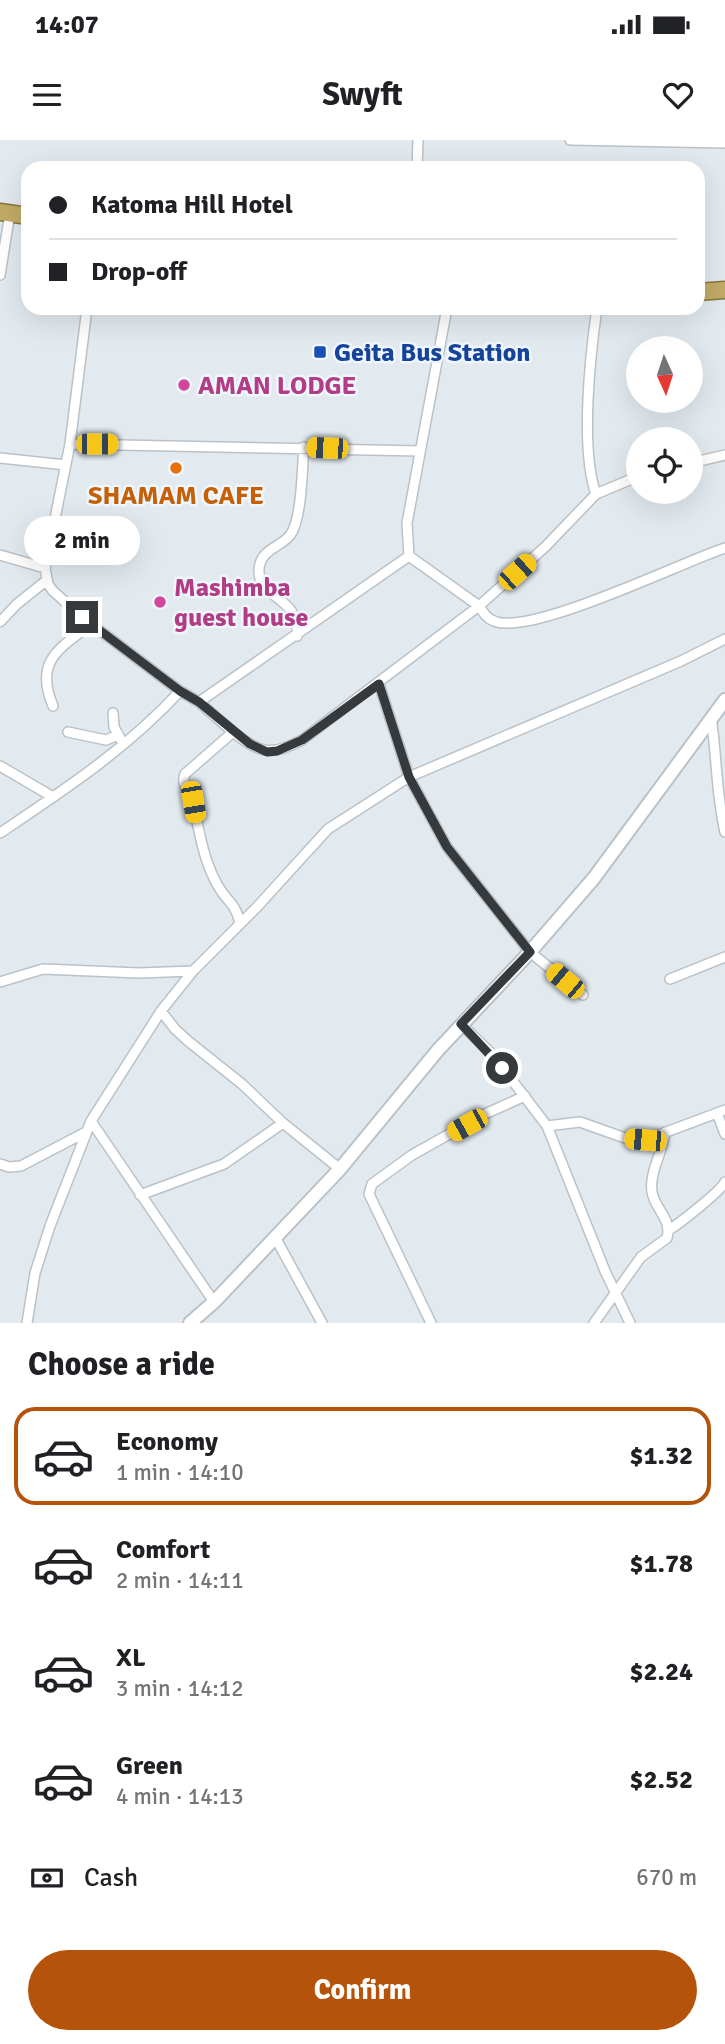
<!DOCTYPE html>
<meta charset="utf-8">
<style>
:root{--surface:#fff;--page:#f6f6f6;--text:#202124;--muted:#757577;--line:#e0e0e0;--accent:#b45309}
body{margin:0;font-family:Signika,sans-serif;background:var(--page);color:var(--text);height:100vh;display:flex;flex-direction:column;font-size:26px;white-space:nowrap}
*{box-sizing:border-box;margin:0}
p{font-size:23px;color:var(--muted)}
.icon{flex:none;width:38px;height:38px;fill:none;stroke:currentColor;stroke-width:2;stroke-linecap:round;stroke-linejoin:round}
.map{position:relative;height:1183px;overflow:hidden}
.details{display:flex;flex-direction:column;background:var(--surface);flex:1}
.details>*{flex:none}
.hud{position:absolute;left:21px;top:21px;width:684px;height:154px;border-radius:21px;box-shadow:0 7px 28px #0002;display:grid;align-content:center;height:154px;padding:0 28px;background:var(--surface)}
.needle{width:46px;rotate:177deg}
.fabs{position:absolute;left:626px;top:196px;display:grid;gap:14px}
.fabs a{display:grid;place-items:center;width:77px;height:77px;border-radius:50%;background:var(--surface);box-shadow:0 7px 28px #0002;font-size:35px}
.end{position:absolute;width:32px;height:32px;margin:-16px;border:9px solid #373a3d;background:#fff;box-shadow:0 0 0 4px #fff}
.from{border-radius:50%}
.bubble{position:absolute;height:49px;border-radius:24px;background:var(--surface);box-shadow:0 7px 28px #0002;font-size:23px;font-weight:700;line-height:49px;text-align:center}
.car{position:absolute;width:21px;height:42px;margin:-21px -10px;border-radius:9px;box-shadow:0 0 5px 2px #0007;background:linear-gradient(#f5c518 24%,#345 0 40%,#f5c518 0 76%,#345 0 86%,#f5c518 0)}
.hud b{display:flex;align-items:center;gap:24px;height:66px;font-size:26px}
.hud b+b{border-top:2px solid var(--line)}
.hud i{width:18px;height:18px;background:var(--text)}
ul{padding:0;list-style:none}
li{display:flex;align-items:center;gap:21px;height:98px;margin:0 14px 10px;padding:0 14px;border:4px solid transparent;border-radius:21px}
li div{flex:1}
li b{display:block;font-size:26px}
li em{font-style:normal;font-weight:700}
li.on{border-color:var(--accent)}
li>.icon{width:63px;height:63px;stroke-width:1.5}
h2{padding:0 28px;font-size:32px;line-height:84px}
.pay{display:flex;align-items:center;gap:18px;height:77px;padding:0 28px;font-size:26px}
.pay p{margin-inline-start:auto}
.button{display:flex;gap:14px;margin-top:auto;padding:14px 28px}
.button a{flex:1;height:80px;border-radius:42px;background:var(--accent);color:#fff;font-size:28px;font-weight:700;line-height:80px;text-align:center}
.status{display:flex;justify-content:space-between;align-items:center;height:49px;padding:0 35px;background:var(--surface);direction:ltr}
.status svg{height:19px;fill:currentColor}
header{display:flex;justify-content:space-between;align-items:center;height:91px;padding:0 28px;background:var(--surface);font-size:32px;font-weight:700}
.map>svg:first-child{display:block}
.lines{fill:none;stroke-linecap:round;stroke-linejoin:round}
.minor-casing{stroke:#bac2c8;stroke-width:12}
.secondary-casing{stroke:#bac2c8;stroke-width:16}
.trunk-casing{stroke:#87763e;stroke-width:19}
.minor{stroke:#fff;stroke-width:9}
.secondary{stroke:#fff;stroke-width:12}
.trunk{stroke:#c2ab66;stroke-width:16}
.route{stroke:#373a3d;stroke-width:9}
.transit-dot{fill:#1a4fb4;stroke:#eff7fe;stroke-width:2.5}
.hotel-dot{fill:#d1479c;stroke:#eff7fe;stroke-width:2.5}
.food-dot{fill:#e8710a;stroke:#eff7fe;stroke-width:2.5}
.labels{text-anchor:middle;stroke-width:5;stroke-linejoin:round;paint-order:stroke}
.transit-label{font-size:26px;font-weight:bold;fill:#164399;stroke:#eff7fe;text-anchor:start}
.hotel-label{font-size:26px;font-weight:bold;fill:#b23c85;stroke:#eff7fe;text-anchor:start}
.food-label{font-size:26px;font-weight:bold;fill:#c56008;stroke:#eff7fe}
</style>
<div class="status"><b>14:07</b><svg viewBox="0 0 49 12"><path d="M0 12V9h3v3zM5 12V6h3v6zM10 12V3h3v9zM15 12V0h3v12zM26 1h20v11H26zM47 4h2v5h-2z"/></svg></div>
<header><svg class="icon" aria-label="menu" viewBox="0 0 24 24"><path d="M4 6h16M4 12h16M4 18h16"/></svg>Swyft<svg class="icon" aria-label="heart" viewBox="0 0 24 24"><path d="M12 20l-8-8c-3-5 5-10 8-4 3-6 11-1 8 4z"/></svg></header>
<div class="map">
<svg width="725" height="1183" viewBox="0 0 725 1183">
<rect width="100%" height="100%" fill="#e2eaf0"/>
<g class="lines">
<defs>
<path id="minor" d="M570 0 725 3
M417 28 418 0
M0 135 10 73
M87 168 70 304 45 428 48 444 53 451 82 477 180 551 199 562 233 592
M447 168 407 383 409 416 479 466C483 472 486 478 494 481 530 497 682 422 725 408
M70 304 420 311
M0 318 66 325
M691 323 725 315
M596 354C580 310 590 216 597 168
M0 415 45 428
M0 482 17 464 47 440
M297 496C301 456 257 459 259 429 261 408 281 408 291 394 302 377 302 329 304 307
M379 544 409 637 447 707 530 812 583 855
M199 562 409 416
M53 566C34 521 59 509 91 484
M113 573 114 587 121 600
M711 577C717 616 716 654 725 692
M68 592 106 600 118 595
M0 626 53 657
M0 693C64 650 128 608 180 551
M240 783C235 762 227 762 218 746 203 720 200 693 193 664 191 653 180 645 185 634L233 592C260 613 271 617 302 600L479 466 545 407 596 354 639 336
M670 839 725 817
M0 842 43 829 139 833 193 831
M161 871 175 889 188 901 242 944 283 983 340 1029
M461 884 492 914 547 986 605 1131 630 1183
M717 973 725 994
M91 981 214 1162
M547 986 580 982 625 998 645 1000 725 970
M0 1024 9 1027 21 1026 86 992
M140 1055 224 1024 283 983
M669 1090C680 1083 721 1051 725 1042
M275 1097 322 1183
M27 1183 35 1133 50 1086 91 981 161 871 193 831 257 767 328 689 409 637 681 521 725 499
M431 1183 369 1054 372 1044 412 1015 485 974 525 956
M594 1183 641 1117 667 1098C672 1078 655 1070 652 1052 649 1032 663 1012 665 992"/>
<path id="secondary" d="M190 1183 214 1162 340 1029 438 910 530 812 594 738 725 560"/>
<path id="trunk" d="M0 72 28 76
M698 152 725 150"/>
</defs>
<use href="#minor" class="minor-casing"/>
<use href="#secondary" class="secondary-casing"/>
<use href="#trunk" class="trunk-casing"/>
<use href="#minor" class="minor"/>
<use href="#secondary" class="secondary"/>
<use href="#trunk" class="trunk"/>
</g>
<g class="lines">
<path class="route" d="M82 477 180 551 199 562 250 604 267 612 277 611 302 600 379 544 409 637 447 707 530 812 461 884 502 928"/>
</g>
<rect class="transit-dot" x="313" y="205" width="14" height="14" rx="3.5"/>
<g class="hotel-dot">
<circle cx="184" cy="245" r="7"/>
<circle cx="160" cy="462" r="7"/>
</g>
<circle class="food-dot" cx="176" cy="328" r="7"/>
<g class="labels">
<g class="transit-label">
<text x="334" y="221">Geita Bus Station</text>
</g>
<g class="hotel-label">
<text x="198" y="254">AMAN LODGE</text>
<text x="174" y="456">Mashimba<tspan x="174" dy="30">guest house</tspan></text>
</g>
<g class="food-label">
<text x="176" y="364">SHAMAM CAFE</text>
</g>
</g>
</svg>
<div class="fabs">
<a><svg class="needle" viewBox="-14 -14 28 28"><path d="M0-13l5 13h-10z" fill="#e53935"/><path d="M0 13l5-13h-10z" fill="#757577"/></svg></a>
<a><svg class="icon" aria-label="locate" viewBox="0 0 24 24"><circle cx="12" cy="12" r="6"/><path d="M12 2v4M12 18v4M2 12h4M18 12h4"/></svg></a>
</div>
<i class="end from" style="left:502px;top:928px"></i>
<i class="end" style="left:82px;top:477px"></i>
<div class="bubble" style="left:24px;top:376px;width:116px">2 min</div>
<i class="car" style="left:97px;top:304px;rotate:90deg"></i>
<i class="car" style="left:327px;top:308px;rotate:272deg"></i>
<i class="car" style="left:517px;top:432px;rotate:48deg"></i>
<i class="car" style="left:193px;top:662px;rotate:170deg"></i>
<i class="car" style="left:565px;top:841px;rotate:310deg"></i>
<i class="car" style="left:467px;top:985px;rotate:241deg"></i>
<i class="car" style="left:645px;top:1000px;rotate:275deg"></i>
<div class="hud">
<b><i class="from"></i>Katoma Hill Hotel</b>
<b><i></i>Drop-off</b>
</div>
</div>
<section class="details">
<h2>Choose a ride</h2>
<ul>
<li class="on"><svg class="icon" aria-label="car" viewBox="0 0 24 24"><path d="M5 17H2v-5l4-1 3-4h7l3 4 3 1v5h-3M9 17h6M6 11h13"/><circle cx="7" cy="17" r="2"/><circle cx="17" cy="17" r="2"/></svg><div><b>Economy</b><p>1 min · 14:10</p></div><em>$1.32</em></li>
<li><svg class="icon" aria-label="car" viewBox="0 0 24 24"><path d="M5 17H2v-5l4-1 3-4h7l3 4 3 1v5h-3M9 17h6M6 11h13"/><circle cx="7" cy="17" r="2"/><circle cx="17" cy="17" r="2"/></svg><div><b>Comfort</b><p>2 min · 14:11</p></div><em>$1.78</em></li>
<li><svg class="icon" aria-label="car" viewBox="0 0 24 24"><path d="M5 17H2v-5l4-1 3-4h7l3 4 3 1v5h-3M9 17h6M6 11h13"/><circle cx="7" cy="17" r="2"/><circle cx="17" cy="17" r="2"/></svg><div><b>XL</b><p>3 min · 14:12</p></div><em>$2.24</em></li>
<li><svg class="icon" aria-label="car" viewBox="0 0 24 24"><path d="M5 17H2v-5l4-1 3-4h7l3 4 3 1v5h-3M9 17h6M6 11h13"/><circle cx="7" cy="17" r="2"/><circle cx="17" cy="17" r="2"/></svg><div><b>Green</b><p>4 min · 14:13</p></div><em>$2.52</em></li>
</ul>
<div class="pay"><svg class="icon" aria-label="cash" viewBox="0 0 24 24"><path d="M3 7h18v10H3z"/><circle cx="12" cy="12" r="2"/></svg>Cash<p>670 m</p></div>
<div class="button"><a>Confirm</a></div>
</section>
